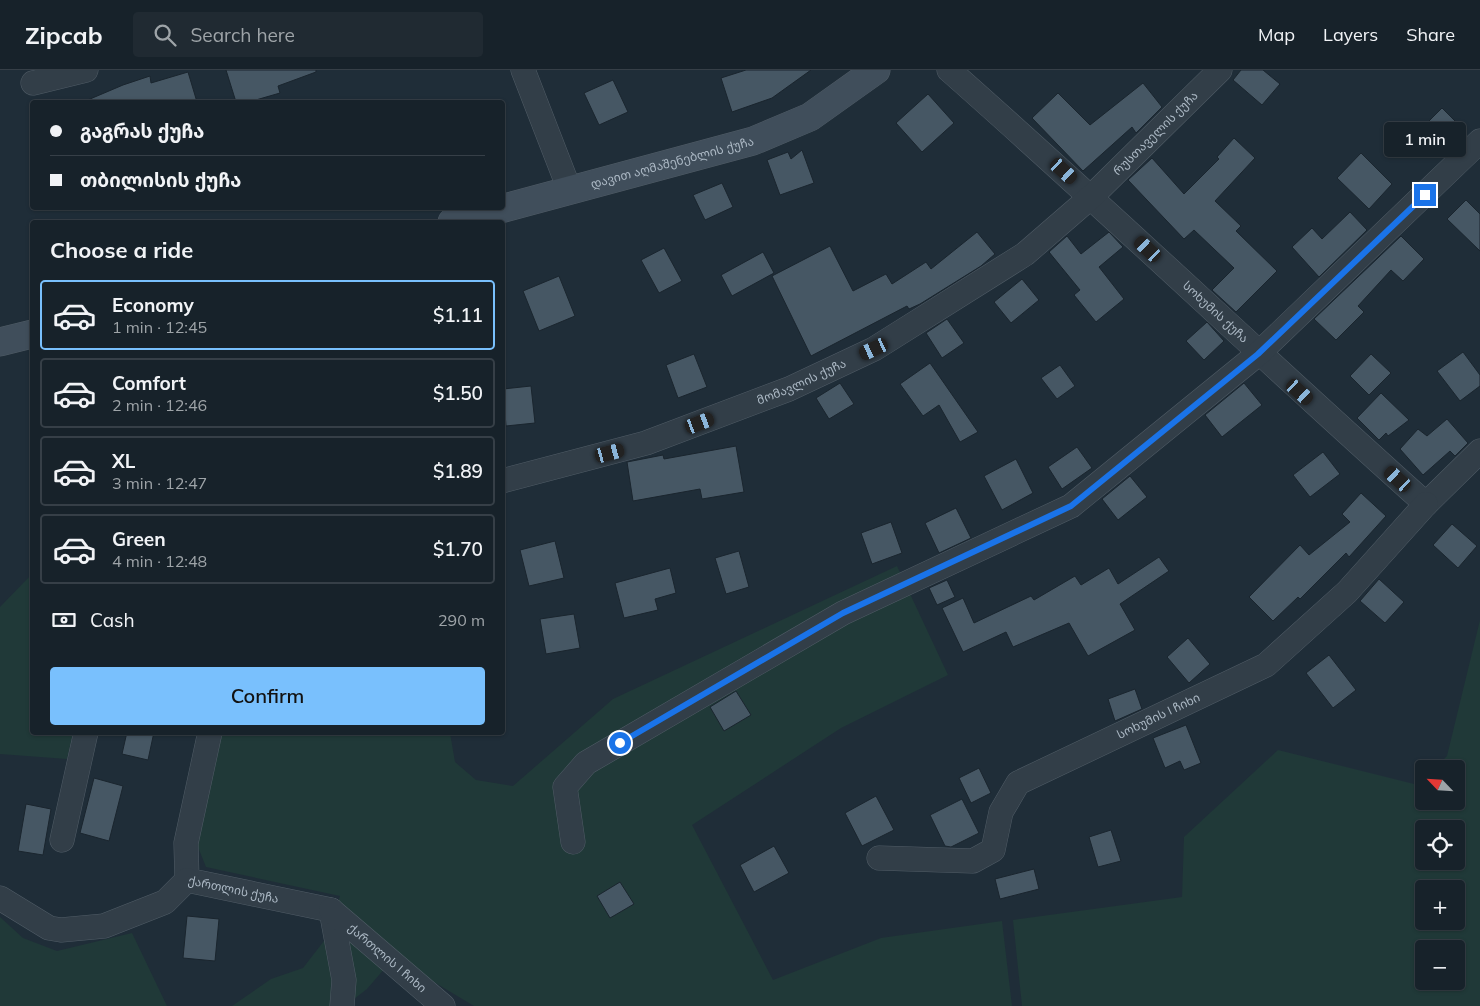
<!DOCTYPE html>
<meta charset="utf-8">
<style>
:root{--surface:#17222a;--page:#202a32;--text:#f1f3f6;--muted:#9ea4a8;--line:#363f47;--accent:#79c0fd}
body{margin:0;font-family:Mulish,"Noto Sans Georgian",sans-serif;background:var(--page);color:var(--text);height:100vh;display:flex;flex-direction:column;font-size:19px;white-space:nowrap}
*{box-sizing:border-box;margin:0}
p{font-size:16px;color:var(--muted)}
.icon{flex:none;width:28px;height:28px;fill:none;stroke:currentColor;stroke-width:2;stroke-linecap:round;stroke-linejoin:round}
.map{position:relative;flex:1;overflow:hidden}
.panel{position:absolute;left:30px;top:150px;width:475px;height:515px;display:flex;flex-direction:column;background:var(--surface);border-radius:5px;box-shadow:0 1px 4px #0004,0 0 0 1px var(--line)}
.panel>*{flex:none}
.banner{position:absolute;left:30px;top:30px;width:475px;height:110px;border-radius:5px;box-shadow:0 1px 4px #0004,0 0 0 1px var(--line);display:grid;align-content:center;height:110px;padding:0 20px;background:var(--surface)}
.needle{width:32px;rotate:295deg}
.controls{position:absolute;left:1415px;top:690px;display:grid;gap:10px}
.controls a{display:grid;place-items:center;width:50px;height:50px;border-radius:5px;background:var(--surface);box-shadow:0 1px 4px #0004,0 0 0 1px var(--line);font-size:25px}
.end{position:absolute;width:22px;height:22px;margin:-11px;border:6px solid #1a73e8;background:#fff;box-shadow:0 0 0 2px #fff}
.from{border-radius:50%}
.bubble{position:absolute;height:35px;border-radius:5px;background:var(--surface);box-shadow:0 1px 4px #0004,0 0 0 1px var(--line);font-size:16px;font-weight:600;line-height:35px;text-align:center}
.car{position:absolute;width:15px;height:30px;margin:-15px -8px;border-radius:6px;box-shadow:0 0 4px 1px #0007;background:linear-gradient(#222 24%,#8ab4d8 0 40%,#222 0 76%,#8ab4d8 0 86%,#222 0)}
.banner b{display:flex;align-items:center;gap:18px;height:48px;font-size:19px}
.banner b+b{border-top:1px solid var(--line)}
.banner i{width:12px;height:12px;background:var(--text)}
ul{padding:0;list-style:none}
li{display:flex;align-items:center;gap:15px;height:70px;margin:0 10px 8px;padding:0 10px;border:2px solid var(--line);border-radius:5px}
li div{flex:1}
li b{display:block;font-size:19px}
li em{font-style:normal;font-weight:600}
li.on{border-color:var(--accent)}
li>.icon{width:45px;height:45px;stroke-width:1.5}
h2{padding:0 20px;font-size:22px;line-height:60px}
.pay{display:flex;align-items:center;gap:12px;height:55px;padding:0 20px;font-size:19px}
.pay p{margin-inline-start:auto}
.action{display:flex;gap:10px;margin-top:auto;padding:10px 20px}
.action a{flex:1;height:58px;border-radius:5px;background:var(--accent);color:#111;font-size:20px;font-weight:600;line-height:58px;text-align:center}
header{display:flex;align-items:center;gap:30px;box-sizing:border-box;height:70px;padding:0 25px;background:var(--surface);border-bottom:1px solid var(--line)}
header strong{font-size:24px}
nav{display:flex;gap:28px;margin-inline-start:auto;font-size:18px}
.search{width:350px;height:45px;background:var(--page);display:flex;align-items:center;gap:12px;box-sizing:border-box;padding:0 18px;border-radius:5px;color:var(--muted);font-size:19px}
.map>svg:first-child{display:block}
.green{fill:#203938;fill-rule:evenodd}
.building{fill:#465764;stroke:#1a252e}
.lines{fill:none;stroke-linecap:round;stroke-linejoin:round}
.street-casing{stroke:#505c66;stroke-width:25}
.secondary-casing{stroke:#505c66;stroke-width:29}
.street{stroke:#323e48;stroke-width:24}
.secondary{stroke:#404e5b;stroke-width:28}
.route{stroke:#1a73e8;stroke-width:6}
.labels{text-anchor:middle;stroke-width:4;stroke-linejoin:round;paint-order:stroke}
.street-label{font-size:12px;fill:#acb9c5;stroke:#18232c}
</style>
<header>
<strong>Zipcab</strong>
<div class="search"><svg class="icon" aria-label="search" viewBox="0 0 24 24"><circle cx="10" cy="10" r="6"/><path d="M15 15l6 6"/></svg>Search here</div>
<nav><a>Map</a><a>Layers</a><a>Share</a></nav>
</header>
<div class="map">
<svg width="1480" height="936" viewBox="0 0 1480 936">
<rect width="100%" height="100%" fill="#1f2d38"/>
<path class="green" d="M897 496 948 605 841 658 692 755 773 910 881 868 1002 851 1012 936H474L424 906 398 883 367 919 345 936H232L271 909 303 898 327 867 340 826 206 797 196 772 221 663H450L455 692 476 710 513 716 613 629Z
M32 504V662L73 663 67 689 0 684V537Z
M1480 550V936H1022L1013 850 1182 827 1184 767 1278 680 1418 715 1424 709V731H1456V699H1434L1447 686ZM1424 759H1456V791H1424ZM1424 819H1456V851H1424ZM1424 879H1456V911H1424Z
M0 847 23 868 57 881 132 863 167 936H0Z"/>
<path class="building" d="M226 0H316V2L278 16 280 23 249 32H236Z
M746 0H811L772 28 732 42 721 8Z
M1241 0H1263L1280 14 1262 35 1233 10Z
M188 2 197 32H83L123 15 150 6 151 13Z
M613 10 628 42 599 55 584 23Z
M1143 13 1162 37 1136 63 1132 57 1083 101 1032 48 1058 23 1090 55Z
M928 24 954 53 922 82 896 53Z
M1442 38 1465 61 1446 80 1423 57Z
M1234 68 1255 88 1215 131 1241 156 1236 161 1277 201 1236 242 1212 220 1234 198 1194 160 1184 169 1128 110 1152 88 1184 124 1219 89 1217 87Z
M802 80 814 113 780 125 767 90 788 82 791 89Z
M1361 83 1392 114 1369 139 1337 108Z
M722 113 733 137 705 150 693 125Z
M1466 130 1480 144V181L1447 149Z
M1350 142 1367 160 1319 207 1292 177 1312 158 1322 169Z
M977 162 995 184 981 196 920 234 909 239 907 236 811 286 772 206 830 176 853 221 886 204 892 214 926 192 931 199Z
M1109 162 1123 177 1099 197 1124 229 1096 252 1074 225 1080 220 1049 182 1067 166 1081 184Z
M1401 166 1424 189 1403 211 1391 200 1358 236 1364 242 1336 270 1314 249Z
M664 178 682 211 659 223 641 190Z
M763 182 774 203 732 226 721 205Z
M559 206 575 246 539 261 523 221Z
M1022 209 1039 230 1011 253 994 232Z
M947 249 964 273 942 288 926 263Z
M1207 252 1224 271 1204 290 1186 271Z
M1463 282 1480 305V316L1460 331 1437 301Z
M694 284 707 317 678 328 666 295Z
M1371 284 1391 303 1369 325 1350 306Z
M930 293 978 362 960 372 939 335 923 346 900 314Z
M1060 295 1075 316 1057 329 1041 308Z
M840 313 854 334 829 349 816 328Z
M1244 313 1262 335 1222 367 1205 345Z
M531 316 535 353 506 356 503 319Z
M1381 323 1409 350 1388 366 1386 363 1379 370 1357 348Z
M1447 349 1468 373 1455 386 1450 381 1423 405 1400 379 1418 359 1427 366Z
M736 376 744 422 702 429 700 419 633 431 627 392 663 385 664 389Z
M1077 377 1092 398 1062 419 1048 397Z
M1323 382 1340 404 1310 427 1293 405Z
M1016 389 1033 423 1002 440 984 406Z
M1130 406 1147 427 1118 450 1102 429Z
M1361 423 1386 446 1349 487 1346 483 1300 529 1298 527 1273 551 1249 527 1300 475 1309 485 1350 452 1342 444Z
M956 438 971 468 939 483 925 453Z
M891 452 902 483 872 494 861 463Z
M1452 454 1477 476 1458 498 1433 475Z
M555 471 564 508 529 516 520 480Z
M739 481 749 517 726 524 715 488Z
M1159 487 1169 501 1120 534 1135 560 1088 586 1069 553 1013 577 1006 562 963 582 942 538 963 528 974 553 1031 526 1034 530 1075 506 1081 515 1109 498 1118 514Z
M670 498 676 523 655 529 658 540 624 548 615 513Z
M1379 509 1404 532 1385 553 1360 531Z
M947 510 955 527 937 535 929 518Z
M574 544 580 578 546 584 540 549Z
M1188 568 1210 594 1189 613 1167 587Z
M1329 585 1356 620 1333 638 1306 603Z
M1135 619 1142 639 1115 651 1108 629Z
M736 621 751 645 724 661 710 637Z
M1186 655 1201 693 1184 700 1180 691 1165 698 1153 668Z
M127 662H154L148 690 122 684Z
M979 698 991 723 971 733 959 708Z
M94 708 123 716 109 771 80 763Z
M876 726 894 760 862 776 845 743Z
M962 729 979 763 951 777 945 776 930 745Z
M26 734 51 739 43 785 18 781Z
M1111 760 1121 791 1098 797 1089 767Z
M774 776 789 803 754 822 740 795Z
M1034 799 1039 819 1000 829 995 809Z
M620 812 634 834 610 848 597 826Z
M187 846 219 849 215 891 183 888Z"/>
<g class="lines">
<defs>
<g id="street">
<path d="M523 0 570 121"/>
<path id="s1" d="M949 0C1110 142 1266 291 1426 434L1480 381"/>
<path d="M33 13 86 0"/>
<path id="s2" d="M502 411 646 373 789 319 874 279 1025 184 1092 126 1220 0"/>
<path id="s3" d="M210 662 186 773 187 810 331 840 344 910 342 936"/>
<path d="M62 770 86 662"/>
<path d="M573 772 565 717 586 693 843 543 1071 436 1258 284 1480 71"/>
<path id="s4" d="M879 788 973 791 993 780 1001 742 1018 713 1266 595 1347 522 1426 434"/>
<path d="M0 828 49 858 61 860 104 856 165 832 187 810"/>
<path id="s5" d="M331 840 443 936"/>
</g>
<g id="secondary">
<path id="s6" d="M452 152 753 71 810 47 876 0"/>
<path d="M0 272 32 264"/>
</g>
</defs>
<use href="#street" class="street-casing"/>
<use href="#secondary" class="secondary-casing"/>
<use href="#street" class="street"/>
<use href="#secondary" class="secondary"/>
</g>
<g class="lines">
<path class="route" d="M620 673 843 543 1071 436 1258 284 1425 125"/>
</g>
<g class="labels">
<g class="street-label">
<text dy="4" stroke="none"><textPath href="#s2" startOffset="752">რუსთაველის ქუჩა</textPath></text>
<text dy="4" stroke="none"><textPath href="#s6" startOffset="228">დავით აღმაშენებლის ქუჩა</textPath></text>
<text dy="4" stroke="none"><textPath href="#s1" startOffset="360">სოხუმის ქუჩა</textPath></text>
<text dy="4" stroke="none"><textPath href="#s2" startOffset="316">მომავლის ქუჩა</textPath></text>
<text dy="4" stroke="none"><textPath href="#s4" startOffset="345">სოხუმის I ჩიხი</textPath></text>
<text dy="4" stroke="none"><textPath href="#s3" startOffset="198">ქართლის ქუჩა</textPath></text>
<text dy="4" stroke="none"><textPath href="#s5" startOffset="74">ქართლის I ჩიხი</textPath></text>
</g>
</g>
</svg>
<div class="controls">
<a><svg class="needle" viewBox="-14 -14 28 28"><path d="M0-13l5 13h-10z" fill="#e53935"/><path d="M0 13l5-13h-10z" fill="#9ea4a8"/></svg></a>
<a><svg class="icon" aria-label="locate" viewBox="0 0 24 24"><circle cx="12" cy="12" r="6"/><path d="M12 2v4M12 18v4M2 12h4M18 12h4"/></svg></a>
<a>+</a>
<a>−</a>
</div>
<i class="end from" style="left:620px;top:673px"></i>
<i class="end" style="left:1425px;top:125px"></i>
<div class="bubble" style="left:1384px;top:52px;width:82px">1 min</div>
<i class="car" style="left:1064px;top:101px;rotate:132deg"></i>
<i class="car" style="left:1148px;top:179px;rotate:313deg"></i>
<i class="car" style="left:874px;top:279px;rotate:245deg"></i>
<i class="car" style="left:1300px;top:322px;rotate:132deg"></i>
<i class="car" style="left:700px;top:353px;rotate:69deg"></i>
<i class="car" style="left:610px;top:383px;rotate:75deg"></i>
<i class="car" style="left:1398px;top:409px;rotate:312deg"></i>
<div class="banner">
<b><i class="from"></i>გაგრას ქუჩა</b>
<b><i></i>თბილისის ქუჩა</b>
</div>
<section class="panel">
<h2>Choose a ride</h2>
<ul>
<li class="on"><svg class="icon" aria-label="car" viewBox="0 0 24 24"><path d="M5 17H2v-5l4-1 3-4h7l3 4 3 1v5h-3M9 17h6M6 11h13"/><circle cx="7" cy="17" r="2"/><circle cx="17" cy="17" r="2"/></svg><div><b>Economy</b><p>1 min · 12:45</p></div><em>$1.11</em></li>
<li><svg class="icon" aria-label="car" viewBox="0 0 24 24"><path d="M5 17H2v-5l4-1 3-4h7l3 4 3 1v5h-3M9 17h6M6 11h13"/><circle cx="7" cy="17" r="2"/><circle cx="17" cy="17" r="2"/></svg><div><b>Comfort</b><p>2 min · 12:46</p></div><em>$1.50</em></li>
<li><svg class="icon" aria-label="car" viewBox="0 0 24 24"><path d="M5 17H2v-5l4-1 3-4h7l3 4 3 1v5h-3M9 17h6M6 11h13"/><circle cx="7" cy="17" r="2"/><circle cx="17" cy="17" r="2"/></svg><div><b>XL</b><p>3 min · 12:47</p></div><em>$1.89</em></li>
<li><svg class="icon" aria-label="car" viewBox="0 0 24 24"><path d="M5 17H2v-5l4-1 3-4h7l3 4 3 1v5h-3M9 17h6M6 11h13"/><circle cx="7" cy="17" r="2"/><circle cx="17" cy="17" r="2"/></svg><div><b>Green</b><p>4 min · 12:48</p></div><em>$1.70</em></li>
</ul>
<div class="pay"><svg class="icon" aria-label="cash" viewBox="0 0 24 24"><path d="M3 7h18v10H3z"/><circle cx="12" cy="12" r="2"/></svg>Cash<p>290 m</p></div>
<div class="action"><a>Confirm</a></div>
</section>
</div>
